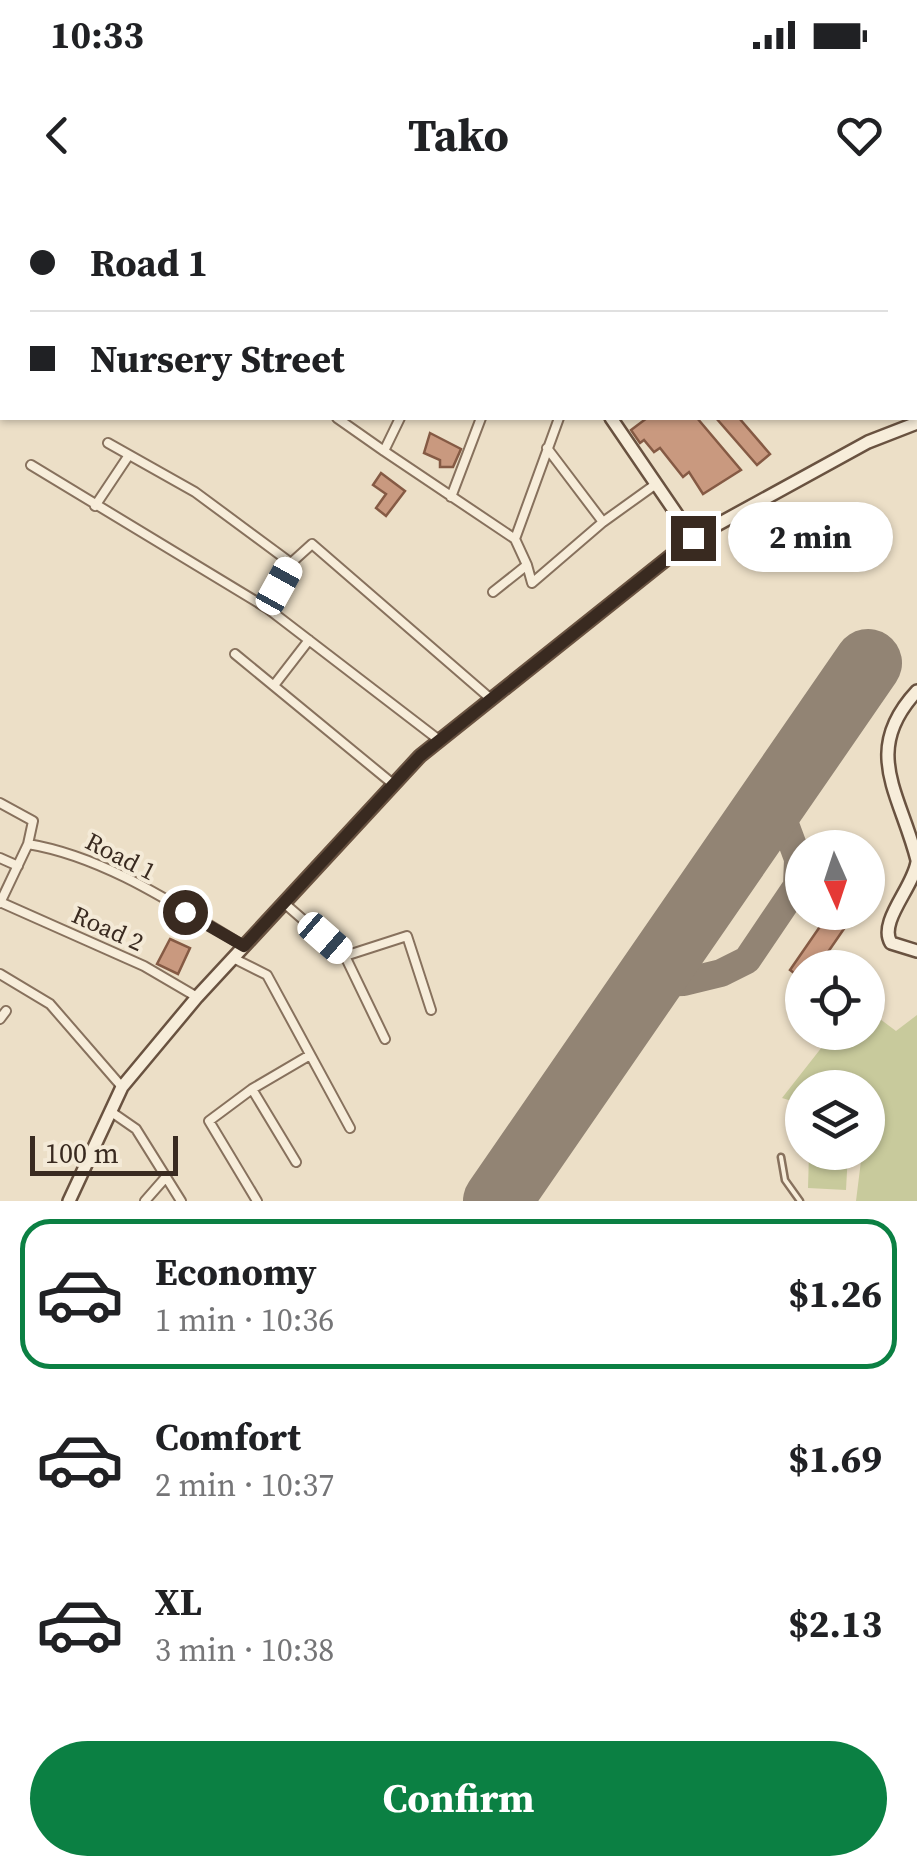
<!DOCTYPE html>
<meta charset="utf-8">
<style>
:root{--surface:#fff;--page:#f6f6f6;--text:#202124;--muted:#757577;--line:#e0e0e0;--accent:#0b8043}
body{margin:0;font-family:"Source Serif 4",serif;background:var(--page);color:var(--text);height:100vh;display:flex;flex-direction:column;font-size:38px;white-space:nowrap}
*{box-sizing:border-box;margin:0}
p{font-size:32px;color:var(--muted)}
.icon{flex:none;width:55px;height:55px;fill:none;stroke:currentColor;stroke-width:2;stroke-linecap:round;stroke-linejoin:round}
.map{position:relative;height:1001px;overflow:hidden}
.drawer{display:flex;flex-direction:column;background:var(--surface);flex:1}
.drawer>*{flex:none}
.top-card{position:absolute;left:0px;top:0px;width:918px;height:220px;box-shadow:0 2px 8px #0004;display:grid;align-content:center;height:220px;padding:0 30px;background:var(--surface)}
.needle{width:65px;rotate:177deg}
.controls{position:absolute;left:785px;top:630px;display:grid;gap:20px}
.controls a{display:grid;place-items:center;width:100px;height:100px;border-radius:50%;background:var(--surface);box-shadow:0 2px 8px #0004;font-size:50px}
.scale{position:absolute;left:30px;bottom:25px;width:148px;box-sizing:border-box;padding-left:10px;border:5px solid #392a20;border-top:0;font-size:28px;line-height:35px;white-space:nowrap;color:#392a20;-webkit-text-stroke:8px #f4ead7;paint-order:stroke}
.end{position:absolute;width:45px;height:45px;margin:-22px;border:12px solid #392a20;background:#fff;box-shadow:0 0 0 5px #fff}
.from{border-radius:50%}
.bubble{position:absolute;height:70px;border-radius:35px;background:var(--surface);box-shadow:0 2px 8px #0004;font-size:32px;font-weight:700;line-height:70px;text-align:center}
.car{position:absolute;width:30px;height:60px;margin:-30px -15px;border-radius:12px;box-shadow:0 0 8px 2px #0007;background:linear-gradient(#fff 24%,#345 0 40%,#fff 0 76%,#345 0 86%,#fff 0)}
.top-card b{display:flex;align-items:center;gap:35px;height:95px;font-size:38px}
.top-card b+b{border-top:2px solid var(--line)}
.top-card i{width:25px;height:25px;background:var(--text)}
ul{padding:18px 0 0;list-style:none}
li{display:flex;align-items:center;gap:30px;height:150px;margin:0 20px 15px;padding:0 10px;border:5px solid transparent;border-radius:30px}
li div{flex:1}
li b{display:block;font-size:38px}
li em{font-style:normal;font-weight:700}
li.active{border-color:var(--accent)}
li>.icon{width:90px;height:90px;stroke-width:1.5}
.cta{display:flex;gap:20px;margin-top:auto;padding:20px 30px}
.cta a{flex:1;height:115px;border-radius:60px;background:var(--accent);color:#fff;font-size:40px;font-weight:700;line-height:115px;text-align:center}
.status{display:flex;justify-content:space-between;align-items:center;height:70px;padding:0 50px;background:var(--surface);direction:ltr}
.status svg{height:28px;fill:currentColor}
header{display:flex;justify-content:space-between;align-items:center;height:130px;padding:0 30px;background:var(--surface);font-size:45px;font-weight:700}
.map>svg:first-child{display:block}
.green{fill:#c8ca9c}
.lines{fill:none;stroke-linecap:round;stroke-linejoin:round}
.taxiway{stroke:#928474;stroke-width:28}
.runway{stroke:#928474;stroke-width:68}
.building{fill:#c9997f;stroke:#855a44;stroke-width:2.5}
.lane-casing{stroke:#87715d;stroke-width:9}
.street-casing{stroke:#87715d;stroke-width:12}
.secondary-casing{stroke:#695240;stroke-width:16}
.lane{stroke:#f7edda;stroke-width:4}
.street{stroke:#f7edda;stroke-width:8}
.secondary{stroke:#f7edda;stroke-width:11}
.route{stroke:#392a20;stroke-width:12}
.labels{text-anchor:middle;stroke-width:8;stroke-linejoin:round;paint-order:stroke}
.street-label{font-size:25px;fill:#392a20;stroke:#f4ead7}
</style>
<div class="status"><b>10:33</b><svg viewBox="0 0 49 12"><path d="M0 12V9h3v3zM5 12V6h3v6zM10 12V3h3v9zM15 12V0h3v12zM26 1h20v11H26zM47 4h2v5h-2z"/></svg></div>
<header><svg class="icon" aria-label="back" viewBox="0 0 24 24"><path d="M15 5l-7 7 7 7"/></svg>Tako<svg class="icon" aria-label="heart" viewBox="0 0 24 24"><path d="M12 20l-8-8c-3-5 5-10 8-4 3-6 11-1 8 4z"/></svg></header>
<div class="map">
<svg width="917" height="1001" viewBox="0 0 917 1001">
<rect width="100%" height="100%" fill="#ecdfc7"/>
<path class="green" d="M868 810 896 831 917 815V1001H856L862 953 868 952V888H802V904L782 898 833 833 868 832Z
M809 953H848L846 990 808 988Z"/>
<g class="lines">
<path class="taxiway" d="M781 590 785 624
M648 783 684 782 721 773 747 760 797 686 798 659 785 624 772 619 760 621"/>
<path class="runway" d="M497 1001 868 463"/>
</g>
<path class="building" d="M647 218H697L741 270 703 294 689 272 683 277 660 248 654 252 644 240 640 243 631 230Z
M716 218H739L770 254 757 265Z
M430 233 461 249 453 267H440V260L424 253Z
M381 273 405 291 386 316 376 308 386 294 373 285Z
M830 712H839L850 720 817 768H802V779L790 770Z
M170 739 190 748 178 774 157 764Z"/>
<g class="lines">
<defs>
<path id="lane" d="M781 957 785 980 800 1001"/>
<path id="street" d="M492 2 493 0
M567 2 568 0
M641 2 643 0
M915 39H917
M0 198 2 191
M337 218 384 251
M400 218 384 251 515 339 527 365 493 392
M108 243 195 292 291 363 312 344 491 499
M31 265 267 408 439 540
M451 297 481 218
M95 306 129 255
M603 322 656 284
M515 339 559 218
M527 365 532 383 603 322 547 248
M267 408 291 363
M235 454 393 584
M275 484 309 440
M0 603 33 621 28 644C106 657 177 706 244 746
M0 658 18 666
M0 702 144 766 197 797
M0 703 28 644
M284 703 345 756 385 839
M345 756 407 736 431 810
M233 758 267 775 350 928
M0 774 50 804 122 887
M0 819 6 811
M252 889 296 962
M110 911 136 929 181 1001
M145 1001 166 977
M257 1001 209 921 252 889 310 855"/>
<path id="secondary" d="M113 0 116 2
M413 0 416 2
M196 2 207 0
M611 218 693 338
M917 491C861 551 900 593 917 660
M917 662C913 688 878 722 891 743L917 751
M69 1001 122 887 197 797 420 556 693 338 868 242 917 223"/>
</defs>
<use href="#lane" class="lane-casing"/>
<use href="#street" class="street-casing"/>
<use href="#secondary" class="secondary-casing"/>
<use href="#lane" class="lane"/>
<use href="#street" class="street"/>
<use href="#secondary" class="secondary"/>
</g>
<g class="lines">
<path class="route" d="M185 712 244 746 420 556 693 338"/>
</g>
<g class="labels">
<g class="street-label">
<text transform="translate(121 656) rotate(27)" y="9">Road 1</text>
<text transform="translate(108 728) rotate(24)" y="9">Road 2</text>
</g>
</g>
</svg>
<div class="controls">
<a><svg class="needle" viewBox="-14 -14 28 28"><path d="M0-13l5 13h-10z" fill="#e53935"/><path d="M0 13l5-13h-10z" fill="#757577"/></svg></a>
<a><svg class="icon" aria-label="locate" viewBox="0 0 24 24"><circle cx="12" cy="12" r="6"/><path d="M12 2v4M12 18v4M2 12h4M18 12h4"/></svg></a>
<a><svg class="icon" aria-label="layers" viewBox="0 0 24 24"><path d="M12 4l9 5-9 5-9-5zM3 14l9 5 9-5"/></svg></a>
</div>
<div class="scale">100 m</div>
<i class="end from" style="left:185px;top:712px"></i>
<i class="end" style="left:693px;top:338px"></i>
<div class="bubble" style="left:728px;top:302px;width:165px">2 min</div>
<i class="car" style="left:279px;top:386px;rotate:29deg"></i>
<i class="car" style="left:325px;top:738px;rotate:131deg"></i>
<div class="top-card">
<b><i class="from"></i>Road 1</b>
<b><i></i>Nursery Street</b>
</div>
</div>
<section class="drawer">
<ul>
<li class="active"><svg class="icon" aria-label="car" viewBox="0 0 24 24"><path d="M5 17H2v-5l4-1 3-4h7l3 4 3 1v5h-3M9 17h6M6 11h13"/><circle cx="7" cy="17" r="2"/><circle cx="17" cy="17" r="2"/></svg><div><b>Economy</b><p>1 min · 10:36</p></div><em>$1.26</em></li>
<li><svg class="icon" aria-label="car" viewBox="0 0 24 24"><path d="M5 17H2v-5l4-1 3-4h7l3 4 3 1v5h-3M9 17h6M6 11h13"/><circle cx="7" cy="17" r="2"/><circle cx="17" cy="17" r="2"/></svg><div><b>Comfort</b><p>2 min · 10:37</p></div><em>$1.69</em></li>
<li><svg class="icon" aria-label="car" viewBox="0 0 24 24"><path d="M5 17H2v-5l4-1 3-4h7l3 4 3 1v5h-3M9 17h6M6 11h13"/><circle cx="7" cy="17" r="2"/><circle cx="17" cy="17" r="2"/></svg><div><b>XL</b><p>3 min · 10:38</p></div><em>$2.13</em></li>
</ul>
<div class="cta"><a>Confirm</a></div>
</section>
